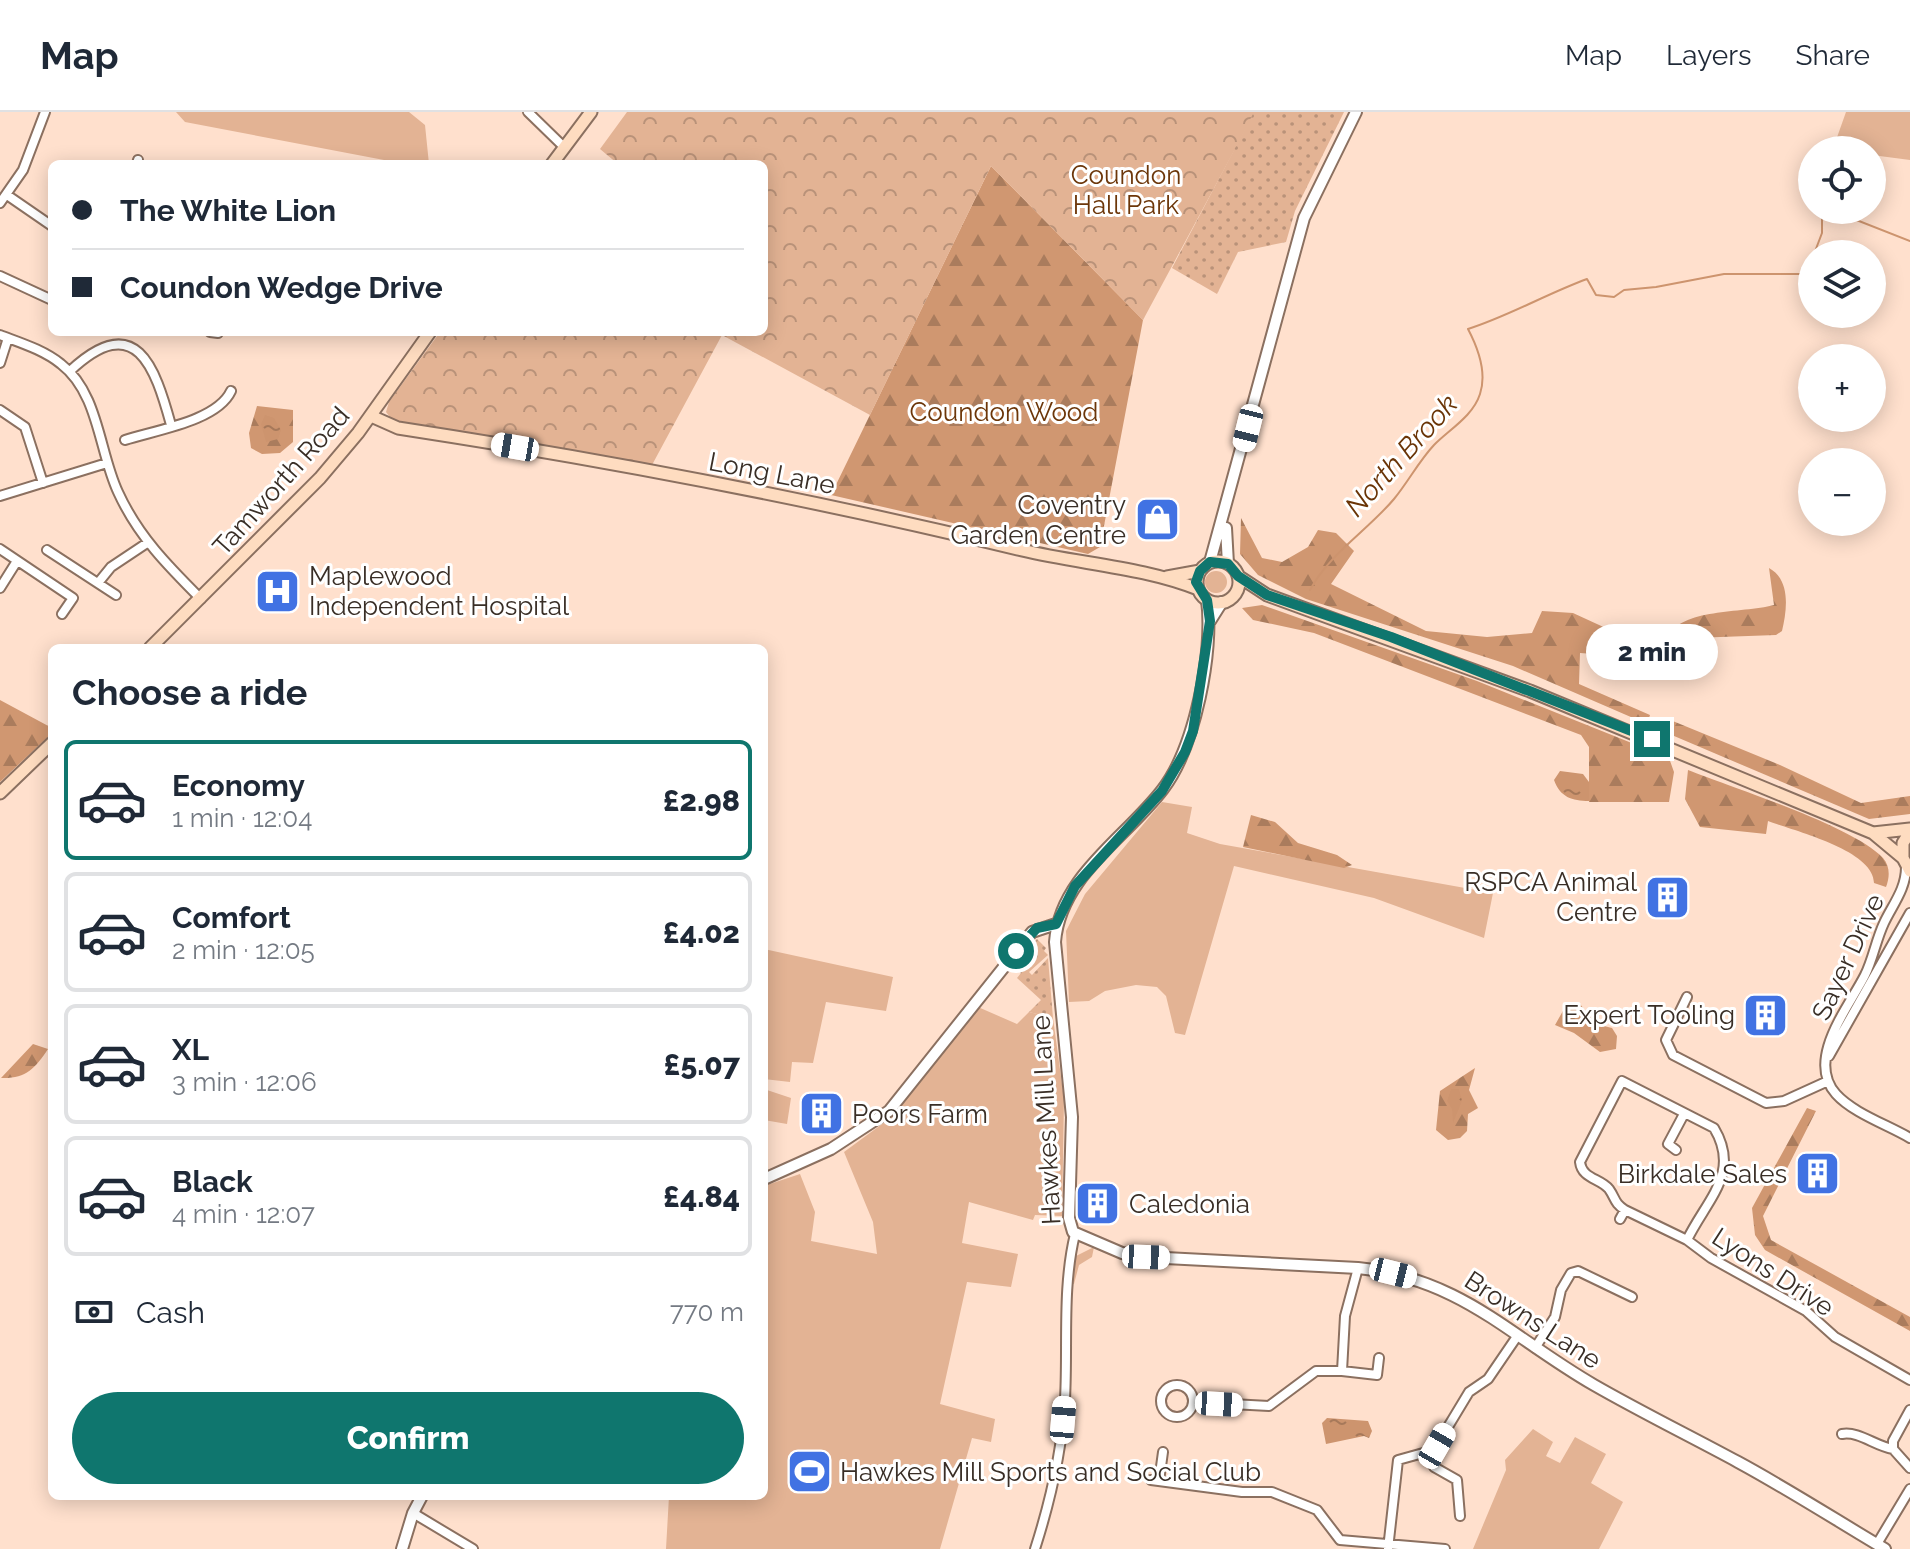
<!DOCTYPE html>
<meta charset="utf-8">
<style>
:root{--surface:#fff;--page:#f2f2f3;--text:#1f2937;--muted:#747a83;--line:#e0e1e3;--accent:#0f766e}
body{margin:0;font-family:Raleway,sans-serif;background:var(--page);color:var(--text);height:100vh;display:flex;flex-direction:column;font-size:30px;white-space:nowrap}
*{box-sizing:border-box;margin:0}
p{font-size:26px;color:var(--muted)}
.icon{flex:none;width:44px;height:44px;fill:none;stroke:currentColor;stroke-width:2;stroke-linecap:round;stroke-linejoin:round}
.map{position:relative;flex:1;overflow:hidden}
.side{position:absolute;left:48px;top:532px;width:720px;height:856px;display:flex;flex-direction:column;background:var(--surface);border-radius:12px;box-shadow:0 4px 20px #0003}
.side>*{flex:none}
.banner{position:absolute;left:48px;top:48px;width:720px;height:176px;border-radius:12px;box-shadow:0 4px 20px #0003;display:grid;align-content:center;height:176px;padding:0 24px;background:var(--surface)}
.tools{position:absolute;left:1798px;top:24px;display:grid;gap:16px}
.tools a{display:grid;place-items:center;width:88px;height:88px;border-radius:50%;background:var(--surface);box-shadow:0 4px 20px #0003;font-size:40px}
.end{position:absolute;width:36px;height:36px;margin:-18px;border:10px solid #0f766e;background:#fff;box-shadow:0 0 0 4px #fff}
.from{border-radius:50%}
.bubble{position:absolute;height:56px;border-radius:28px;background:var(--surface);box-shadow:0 4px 20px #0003;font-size:26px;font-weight:800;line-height:56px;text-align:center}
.car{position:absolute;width:24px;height:48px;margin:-24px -12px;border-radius:10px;box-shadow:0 0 6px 2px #0007;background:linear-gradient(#fff 24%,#345 0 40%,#fff 0 76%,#345 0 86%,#fff 0)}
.banner b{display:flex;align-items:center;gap:28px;height:76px;font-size:30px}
.banner b+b{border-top:2px solid var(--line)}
.banner i{width:20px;height:20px;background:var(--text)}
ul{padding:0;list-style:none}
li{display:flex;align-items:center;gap:24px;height:120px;margin:0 16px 12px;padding:0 8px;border:4px solid var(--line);border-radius:12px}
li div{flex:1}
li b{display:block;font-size:30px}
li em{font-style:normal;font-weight:800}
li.active{border-color:var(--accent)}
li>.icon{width:72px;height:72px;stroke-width:1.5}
h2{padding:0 24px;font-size:36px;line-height:96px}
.pay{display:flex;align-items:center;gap:20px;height:88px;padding:0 24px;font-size:30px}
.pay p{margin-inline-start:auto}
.action{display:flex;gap:16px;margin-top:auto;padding:16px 24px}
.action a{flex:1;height:92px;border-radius:48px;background:var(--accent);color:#fff;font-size:32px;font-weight:800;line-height:92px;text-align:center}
header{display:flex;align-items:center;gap:48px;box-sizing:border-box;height:112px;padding:0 40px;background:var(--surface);border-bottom:2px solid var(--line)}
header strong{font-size:38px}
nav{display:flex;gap:44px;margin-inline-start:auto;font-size:28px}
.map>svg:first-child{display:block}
.grass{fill:#e3b394}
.forest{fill:url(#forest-firs)}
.park{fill:url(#park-crowns)}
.garden{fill:url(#garden-dots)}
.water{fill:url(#water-ripples)}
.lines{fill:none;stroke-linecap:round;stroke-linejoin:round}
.stream{stroke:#cd946e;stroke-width:2}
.minor-casing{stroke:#8b7060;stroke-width:12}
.tertiary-casing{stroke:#8b7060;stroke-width:14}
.secondary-casing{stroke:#8b7060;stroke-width:15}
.minor{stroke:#fff;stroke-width:8}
.tertiary{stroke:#fff;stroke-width:10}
.secondary{stroke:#fedcc0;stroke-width:11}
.route{stroke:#0f766e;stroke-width:10}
.labels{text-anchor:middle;stroke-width:6;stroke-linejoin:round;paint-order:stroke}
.park-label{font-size:26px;fill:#6c3609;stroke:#fff}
.street-label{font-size:26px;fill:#392e26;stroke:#fff}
.poi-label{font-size:26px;fill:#392e26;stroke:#fff;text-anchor:end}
.water-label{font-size:28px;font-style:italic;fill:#6a3406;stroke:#fff}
</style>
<header>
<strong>Map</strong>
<nav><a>Map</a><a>Layers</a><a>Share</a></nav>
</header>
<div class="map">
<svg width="1910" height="1437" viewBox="0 0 1910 1437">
<defs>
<pattern id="forest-firs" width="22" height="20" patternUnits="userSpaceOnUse" patternTransform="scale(2)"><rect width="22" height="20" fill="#d09771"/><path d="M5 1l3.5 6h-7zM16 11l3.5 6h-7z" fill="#aa7c5d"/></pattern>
<pattern id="park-crowns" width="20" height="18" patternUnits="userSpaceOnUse" patternTransform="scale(2)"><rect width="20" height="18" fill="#e3b394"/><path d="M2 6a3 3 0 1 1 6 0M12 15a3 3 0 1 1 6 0" fill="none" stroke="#b99279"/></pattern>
<pattern id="garden-dots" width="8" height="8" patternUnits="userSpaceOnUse" patternTransform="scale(2)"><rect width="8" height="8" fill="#e3b394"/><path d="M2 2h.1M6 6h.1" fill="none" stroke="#b99279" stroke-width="1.8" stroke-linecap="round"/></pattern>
<pattern id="water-ripples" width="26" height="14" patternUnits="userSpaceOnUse" patternTransform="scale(2)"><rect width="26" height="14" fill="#cd946e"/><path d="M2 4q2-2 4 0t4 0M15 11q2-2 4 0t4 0" fill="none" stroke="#a7795a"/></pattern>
</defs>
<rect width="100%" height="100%" fill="#ffe0cd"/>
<path class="grass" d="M176 0H409L425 13 429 52H405L185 10Z
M1846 0H1910V48L1872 43V38L1835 31Z
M1205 470a11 11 0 1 1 22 0a11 11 0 1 1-22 0Z
M1162 690 1192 695 1187 721 1220 732 1493 781 1484 826 1374 786 1234 754 1185 923 1175 921 1166 884 1157 875 1136 873 1105 879 1089 889 1069 890 1066 819 1085 782Z
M764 837 893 865 886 899 826 890 813 951 792 950 790 970 764 967Z
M978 895 1017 912 1029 900 1053 906 1064 987 1062 1104 1035 1103 1033 1108 969 1090 962 1131 1018 1142 1011 1175 967 1170 940 1292 995 1307 991 1330 972 1326 940 1437H666L669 1384H764V1074L800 1062 815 1100 811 1129 877 1142 873 1110 844 1040 893 1004Z
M764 977 791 986 787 1012 764 1008Z
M1094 1135 1092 1145 1079 1153 1074 1172H1071L1074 1145Z
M1533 1317 1553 1330 1546 1344 1560 1351 1575 1325 1606 1342 1591 1371 1623 1390 1599 1437H1473L1506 1358 1505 1348Z"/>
<path class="forest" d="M991 54 1143 208 1100 435 1088 442 831 383Z
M257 294 293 298V330L280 341 262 342 251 336 249 321Z
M1241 406 1262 446 1282 450 1308 435 1318 418 1336 421 1354 439 1331 472 1426 519 1487 525 1532 521 1542 499 1573 501 1610 518 1606 543 1580 541 1579 572 1650 603 1647 612 1513 554 1306 487 1258 463 1240 442Z
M1769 456C1791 468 1787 498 1782 519L1776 523 1665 527C1683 495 1740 502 1774 493Z
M1262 493 1477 569 1669 646 1674 660 1669 690H1589V635L1581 623 1314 521 1253 508 1242 496Z
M0 588 52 616V621L0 670Z
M1663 605 1780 653 1861 691 1910 684V702L1869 707 1660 618Z
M1688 658C1733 676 1853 714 1883 746 1890 754 1890 765 1886 775L1874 771C1874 738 1794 719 1768 709L1766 722 1700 715 1685 687Z
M1251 703 1275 710 1298 731 1337 743 1352 753 1344 756 1243 735Z
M1580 892 1596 912 1612 916 1617 924 1616 937 1600 940 1574 921 1555 913 1564 897Z
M33 932 48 937C35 957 25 967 1 966Z
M1475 956 1469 978 1478 996 1468 1002 1467 1019 1460 1026 1448 1028 1436 1018 1440 979Z
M1807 996 1816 999 1763 1104 1771 1128 1910 1205V1219L1765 1138 1755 1123 1752 1096Z"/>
<path class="park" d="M627 0H1255L1143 208 991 54 870 303 722 223 652 353 393 309 386 300 389 290 440 220H764V52H618L600 37Z"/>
<path class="garden" d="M1254 0H1344L1295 99 1286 130 1238 140 1217 182 1172 156Z
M1037 827 1046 836 1044 839 1048 843 1029 860 1032 863 1048 846 1053 906 1029 900 1041 888 1017 866 1021 861 1013 853Z"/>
<path class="water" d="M265 303 274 306 281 318 278 327 266 330 261 312Z
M1560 659 1583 662 1589 670V689C1572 689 1560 685 1554 668Z
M1451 977H1459L1462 989 1453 1011 1452 997 1447 989Z
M1327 1306 1368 1309 1372 1319 1369 1326 1364 1324 1326 1332 1322 1311Z"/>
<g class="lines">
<path class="stream" d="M1831 98 1910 129
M1814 142 1822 121V98
M1310 478C1329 442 1368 418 1394 387 1408 370 1419 349 1434 333 1450 317 1473 304 1480 282 1487 261 1478 236 1468 217 1509 204 1546 182 1587 167L1596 183 1614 185 1624 178 1656 175 1724 162H1809L1812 148"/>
<defs>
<path id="minor" d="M528 0 565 36
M137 52 138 48
M7 83 52 114
M0 91 23 58 45 0
M0 164 52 188
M210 220 218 221
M0 223C21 231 44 238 61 252 99 281 99 340 118 380 138 424 168 454 201 487
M0 251 8 226
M70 259C136 197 155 255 171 313
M0 298 25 315 43 371
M125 328C156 318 217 309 231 279
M0 384 107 351
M0 437 73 486 62 502
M47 438 116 483
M98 471 111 455 147 431
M0 476 17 449
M1906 755C1906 777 1893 792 1884 811 1876 828 1873 847 1865 863 1849 895 1805 947 1836 982 1853 1001 1888 1013 1910 1026
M1687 885 1666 928 1673 943 1766 991 1784 989 1828 969
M1829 944 1910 801
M1676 1038 1668 1032 1684 1002
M1625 1098C1614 1091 1616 1087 1609 1077 1600 1066 1582 1067 1580 1050L1622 969 1714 1016C1741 1061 1707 1087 1687 1128L1711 1146 1806 1199 1835 1225 1910 1268
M1620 1107 1625 1098 1687 1128
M1358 1156 1345 1204 1342 1259 1377 1263 1379 1246
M1535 1236 1555 1205 1561 1178 1571 1161 1578 1159 1632 1185
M1161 1289a16 16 0 1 1 32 0a16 16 0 1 1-32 0Z
M1194 1290 1269 1294 1316 1259H1342
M1910 1298 1893 1329V1337L1910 1356
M1842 1322C1859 1319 1875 1334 1893 1337
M1427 1342 1434 1355 1457 1368 1460 1404
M1151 1368 1242 1380H1272L1317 1398 1340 1428 1445 1437
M1159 1369 1163 1340
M413 1401 473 1437
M1877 1432 1910 1377
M1035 1437C1051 1387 1062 1340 1065 1287 1068 1232 1062 1176 1075 1122
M1388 1437 1398 1348 1434 1338 1469 1280 1488 1267 1518 1223"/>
<path id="tertiary" d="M1226 416 1228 452
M1210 450 1304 106 1356 0
M1207 488C1214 539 1195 635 1163 677 1126 726 1060 764 1055 830L1072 1005 1069 1106 1073 1120 1122 1141 1146 1145 1358 1156C1462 1167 1509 1224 1594 1273 1641 1300 1690 1324 1738 1350 1788 1377 1836 1408 1885 1437
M1210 509 1222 490
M764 1067 831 1037 889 999 1032 820 1056 812
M402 1437 413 1401 422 1384"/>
<path id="secondary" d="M552 52 591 0
M371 304 398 316C607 348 816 388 1022 438 1080 452 1143 455 1198 477
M1197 470a21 21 0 1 1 42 0a21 21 0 1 1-42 0Z
M1238 464 1267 483 1530 579 1873 721 1903 746 1910 759
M1167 465 1200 459
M150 536 320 366 358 321 430 220
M0 681 52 631
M1873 721 1910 717
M1903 746V731L1910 720"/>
</defs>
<use href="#minor" class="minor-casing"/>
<use href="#tertiary" class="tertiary-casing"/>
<use href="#secondary" class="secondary-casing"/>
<use href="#minor" class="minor"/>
<use href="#tertiary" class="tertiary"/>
<use href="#secondary" class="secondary"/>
</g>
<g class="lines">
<path class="route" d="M1016 839 1037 816 1056 812 1075 774 1162 679 1185 640 1193 619 1210 509 1207 488 1196 470 1200 459 1210 450 1228 452 1238 464 1267 483 1391 525 1652 627"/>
</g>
<defs>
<symbol id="shop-square" viewBox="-11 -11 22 22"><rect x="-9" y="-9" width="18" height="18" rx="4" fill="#4172e3" stroke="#fff"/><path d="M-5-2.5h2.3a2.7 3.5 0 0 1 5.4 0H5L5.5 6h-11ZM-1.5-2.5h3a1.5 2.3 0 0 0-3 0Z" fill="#fff"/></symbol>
<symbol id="hospital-square" viewBox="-11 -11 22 22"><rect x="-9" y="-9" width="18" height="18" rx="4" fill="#4172e3" stroke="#fff"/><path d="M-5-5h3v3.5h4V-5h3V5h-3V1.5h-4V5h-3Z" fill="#fff"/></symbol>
<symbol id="building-square" viewBox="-11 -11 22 22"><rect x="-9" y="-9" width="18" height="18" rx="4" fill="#4172e3" stroke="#fff"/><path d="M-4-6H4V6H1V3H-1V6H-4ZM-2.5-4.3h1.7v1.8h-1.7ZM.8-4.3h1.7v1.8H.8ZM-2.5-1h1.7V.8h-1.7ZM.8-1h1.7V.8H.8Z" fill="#fff"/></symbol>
<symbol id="stadium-square" viewBox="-11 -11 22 22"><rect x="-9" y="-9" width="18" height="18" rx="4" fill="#4172e3" stroke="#fff"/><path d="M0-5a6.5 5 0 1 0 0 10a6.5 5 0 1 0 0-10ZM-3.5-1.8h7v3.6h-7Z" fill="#fff"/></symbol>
</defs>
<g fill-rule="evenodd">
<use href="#shop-square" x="1132" y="382" width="51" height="51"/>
<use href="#hospital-square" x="252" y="454" width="51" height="51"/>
<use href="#building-square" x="1642" y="760" width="51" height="51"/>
<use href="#building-square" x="1740" y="878" width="51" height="51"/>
<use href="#building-square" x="796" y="976" width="51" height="51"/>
<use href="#building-square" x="1792" y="1036" width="51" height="51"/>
<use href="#building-square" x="1072" y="1066" width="51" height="51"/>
<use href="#stadium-square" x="784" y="1334" width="51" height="51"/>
</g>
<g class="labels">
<g class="park-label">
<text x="1126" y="72">Coundon<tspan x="1126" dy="30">Hall Park</tspan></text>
<text x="1004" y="309">Coundon Wood</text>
</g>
<g class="street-label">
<text transform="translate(772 361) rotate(11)" y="9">Long Lane</text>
<text transform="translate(281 369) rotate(-48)" y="9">Tamworth Road</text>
<text transform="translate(1848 845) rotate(-65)" y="9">Sayer Drive</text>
<text transform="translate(1046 1008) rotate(-93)" y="9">Hawkes Mill Lane</text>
<text transform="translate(1773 1160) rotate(33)" y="9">Lyons Drive</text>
<text transform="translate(1533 1208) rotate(33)" y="9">Browns Lane</text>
</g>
<g class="poi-label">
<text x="1126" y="402">Coventry<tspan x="1126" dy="30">Garden Centre</tspan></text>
<text x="309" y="473" text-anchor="start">Maplewood<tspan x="309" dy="30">Independent Hospital</tspan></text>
<text x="1637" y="779">RSPCA Animal<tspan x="1637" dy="30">Centre</tspan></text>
<text x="1735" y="912">Expert Tooling</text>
<text x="852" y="1011" text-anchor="start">Poors Farm</text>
<text x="1787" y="1071">Birkdale Sales</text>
<text x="1129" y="1101" text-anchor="start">Caledonia</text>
<text x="840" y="1369" text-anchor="start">Hawkes Mill Sports and Social Club</text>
</g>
<g class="water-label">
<text transform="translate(1401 343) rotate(-48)" y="10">North Brook</text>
</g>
</g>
</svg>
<div class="tools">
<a><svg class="icon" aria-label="locate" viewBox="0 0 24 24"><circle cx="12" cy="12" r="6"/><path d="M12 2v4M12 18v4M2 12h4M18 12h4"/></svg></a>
<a><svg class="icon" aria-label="layers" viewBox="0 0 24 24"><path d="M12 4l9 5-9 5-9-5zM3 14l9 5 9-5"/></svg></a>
<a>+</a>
<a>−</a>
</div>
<i class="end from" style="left:1016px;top:839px"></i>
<i class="end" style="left:1652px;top:627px"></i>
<div class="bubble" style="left:1586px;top:512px;width:132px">2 min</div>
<i class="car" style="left:1248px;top:316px;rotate:194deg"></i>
<i class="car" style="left:515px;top:335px;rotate:280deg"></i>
<i class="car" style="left:1146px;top:1145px;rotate:92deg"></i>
<i class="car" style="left:1393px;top:1161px;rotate:104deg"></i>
<i class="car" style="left:1219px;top:1292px;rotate:93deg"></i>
<i class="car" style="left:1063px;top:1308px;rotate:5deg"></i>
<i class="car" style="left:1437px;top:1334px;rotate:30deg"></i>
<div class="banner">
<b><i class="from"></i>The White Lion</b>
<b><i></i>Coundon Wedge Drive</b>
</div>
<section class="side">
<h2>Choose a ride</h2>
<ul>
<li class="active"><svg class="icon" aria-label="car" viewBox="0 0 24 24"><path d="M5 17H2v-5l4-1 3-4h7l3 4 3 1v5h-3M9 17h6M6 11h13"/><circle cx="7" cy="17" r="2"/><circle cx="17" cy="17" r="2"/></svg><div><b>Economy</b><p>1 min · 12:04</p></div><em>£2.98</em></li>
<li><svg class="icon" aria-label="car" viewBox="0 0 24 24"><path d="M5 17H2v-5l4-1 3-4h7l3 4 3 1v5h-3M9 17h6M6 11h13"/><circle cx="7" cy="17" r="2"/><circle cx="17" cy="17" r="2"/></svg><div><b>Comfort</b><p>2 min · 12:05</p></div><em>£4.02</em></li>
<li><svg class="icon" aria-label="car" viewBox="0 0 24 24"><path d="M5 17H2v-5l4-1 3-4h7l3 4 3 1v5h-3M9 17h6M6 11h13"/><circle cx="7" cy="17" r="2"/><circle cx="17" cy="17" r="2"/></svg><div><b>XL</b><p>3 min · 12:06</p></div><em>£5.07</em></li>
<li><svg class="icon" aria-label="car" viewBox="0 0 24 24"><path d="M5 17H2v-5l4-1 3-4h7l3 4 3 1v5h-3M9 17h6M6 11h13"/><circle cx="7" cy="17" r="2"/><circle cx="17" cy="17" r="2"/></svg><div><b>Black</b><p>4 min · 12:07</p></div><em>£4.84</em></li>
</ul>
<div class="pay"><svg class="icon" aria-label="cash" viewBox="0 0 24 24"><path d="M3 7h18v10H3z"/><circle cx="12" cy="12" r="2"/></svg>Cash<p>770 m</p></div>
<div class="action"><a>Confirm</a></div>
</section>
</div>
